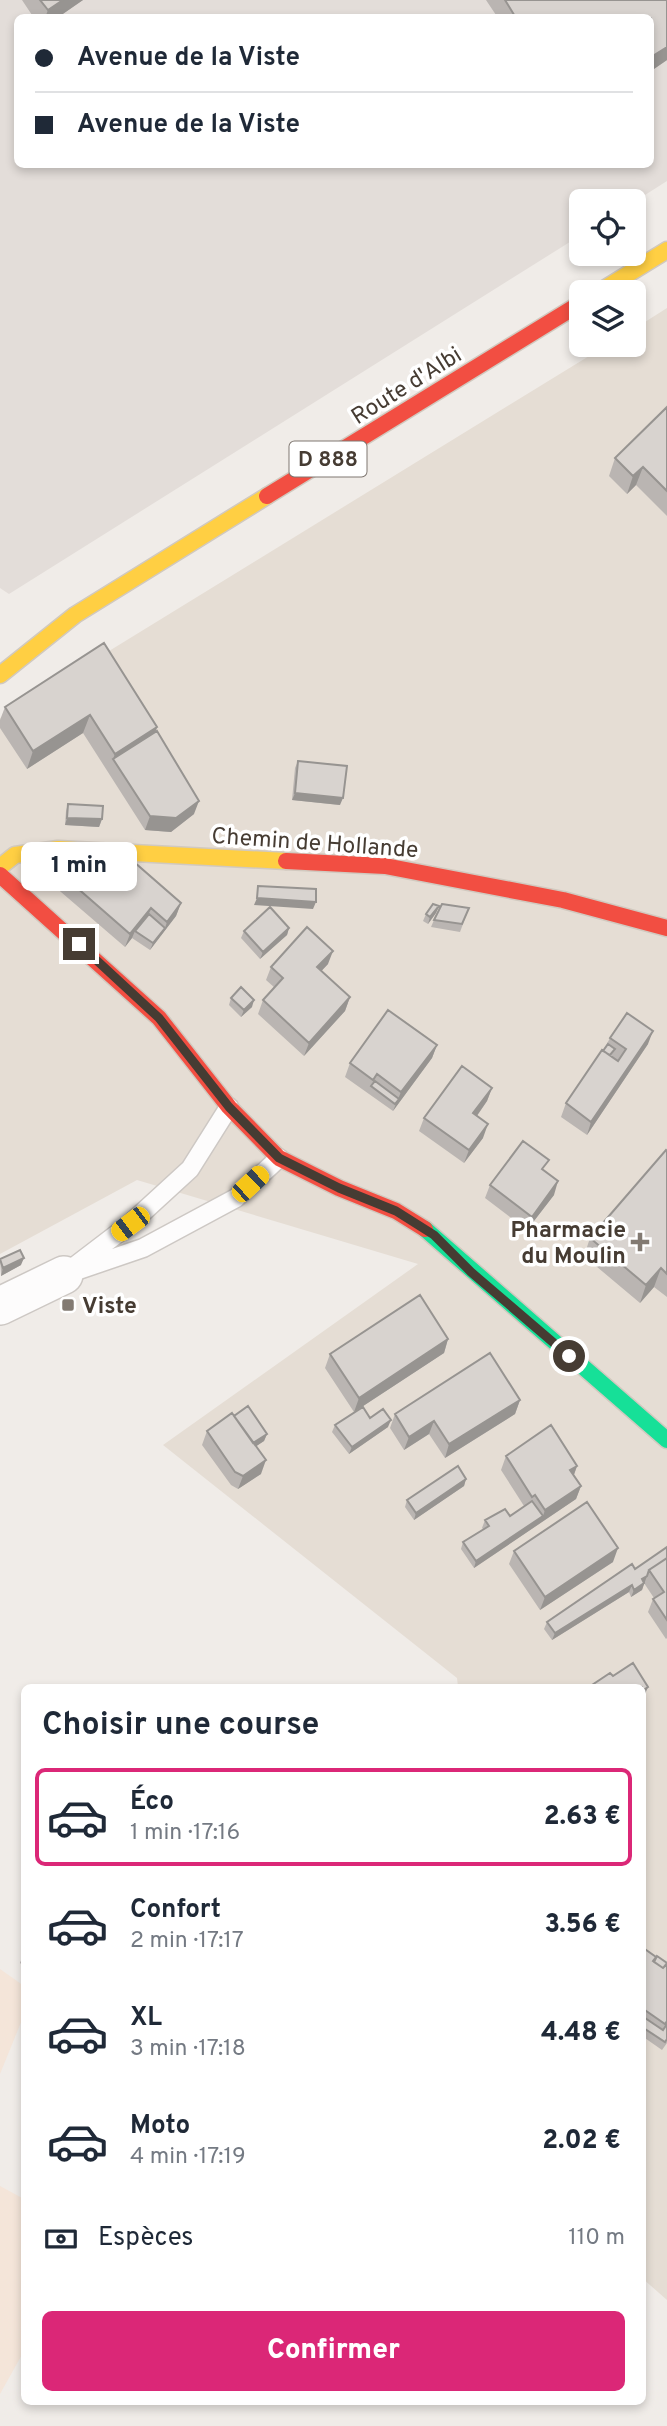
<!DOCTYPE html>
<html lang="fr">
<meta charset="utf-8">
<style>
:root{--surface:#fff;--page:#f6f6f7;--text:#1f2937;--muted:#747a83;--line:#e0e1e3;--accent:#db2777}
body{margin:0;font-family:Overpass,sans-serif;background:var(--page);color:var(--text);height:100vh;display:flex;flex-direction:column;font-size:26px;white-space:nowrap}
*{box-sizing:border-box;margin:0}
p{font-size:23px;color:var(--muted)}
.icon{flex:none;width:38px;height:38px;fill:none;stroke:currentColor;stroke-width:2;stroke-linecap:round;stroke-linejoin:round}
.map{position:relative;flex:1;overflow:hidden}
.details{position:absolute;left:21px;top:1684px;width:625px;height:721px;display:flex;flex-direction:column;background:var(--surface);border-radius:10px;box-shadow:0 4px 10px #0003}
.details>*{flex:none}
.hud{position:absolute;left:14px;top:14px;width:640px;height:154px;border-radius:10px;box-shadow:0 4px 10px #0003;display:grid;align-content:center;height:154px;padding:0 21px;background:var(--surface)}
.controls{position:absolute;left:569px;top:189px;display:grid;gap:14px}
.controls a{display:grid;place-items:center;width:77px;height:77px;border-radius:10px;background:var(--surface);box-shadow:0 4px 10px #0003;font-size:35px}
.end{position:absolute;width:32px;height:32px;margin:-16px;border:9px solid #463c33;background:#fff;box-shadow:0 0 0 4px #fff}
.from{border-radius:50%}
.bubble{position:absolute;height:49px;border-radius:10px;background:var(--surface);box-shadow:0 4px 10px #0003;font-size:23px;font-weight:800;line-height:49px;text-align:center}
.car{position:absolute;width:21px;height:42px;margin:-21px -10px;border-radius:9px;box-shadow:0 0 5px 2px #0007;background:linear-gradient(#f5c518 24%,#345 0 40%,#f5c518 0 76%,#345 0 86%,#f5c518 0)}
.hud b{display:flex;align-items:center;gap:24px;height:66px;font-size:26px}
.hud b+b{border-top:2px solid var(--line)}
.hud i{width:18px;height:18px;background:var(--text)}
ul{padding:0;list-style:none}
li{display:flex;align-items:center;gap:21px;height:98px;margin:0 14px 10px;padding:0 7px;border:4px solid transparent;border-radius:10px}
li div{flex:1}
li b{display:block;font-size:26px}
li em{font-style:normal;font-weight:800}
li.selected{border-color:var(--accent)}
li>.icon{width:63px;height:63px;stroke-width:1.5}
h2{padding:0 21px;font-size:32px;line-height:84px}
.pay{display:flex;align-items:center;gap:18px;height:77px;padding:0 21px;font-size:26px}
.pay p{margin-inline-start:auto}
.button{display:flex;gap:14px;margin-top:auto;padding:14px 21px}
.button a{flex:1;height:80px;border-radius:10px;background:var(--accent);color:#fff;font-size:28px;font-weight:800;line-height:80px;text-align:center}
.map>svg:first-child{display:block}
.residential{fill:#e5ddd4}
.commercial{fill:#f4e5d9}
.industrial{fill:#e3ddd9;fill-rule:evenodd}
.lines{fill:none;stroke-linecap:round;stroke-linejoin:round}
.lane-casing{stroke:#cdc8c4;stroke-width:21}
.street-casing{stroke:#cdc8c4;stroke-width:40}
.fast-casing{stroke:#d1c9bf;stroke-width:19}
.slow-casing{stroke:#d1c9bf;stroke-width:19}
.jam-casing{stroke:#d1c9bf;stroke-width:19}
.lane{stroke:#fdfcfc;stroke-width:18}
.street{stroke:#fdfcfc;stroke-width:37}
.fast{stroke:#16e098;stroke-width:16}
.slow{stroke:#ffcf43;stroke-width:16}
.jam{stroke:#f24e42;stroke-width:16}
.wall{fill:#bab5b2}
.shaded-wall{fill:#979491}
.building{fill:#d8d3cf;stroke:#979491;stroke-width:2}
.route{stroke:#463c33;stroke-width:9}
.poi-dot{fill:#827a72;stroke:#fff;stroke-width:2.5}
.labels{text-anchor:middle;stroke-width:7;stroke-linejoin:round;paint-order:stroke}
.shield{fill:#fff;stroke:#7e7670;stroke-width:2}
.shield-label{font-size:21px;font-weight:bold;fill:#463c33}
.street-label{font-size:23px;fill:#463c33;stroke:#fff}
.poi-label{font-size:23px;font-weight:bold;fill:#463c33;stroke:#fff;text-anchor:end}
</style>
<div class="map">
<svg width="667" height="2426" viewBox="0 0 667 2426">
<rect width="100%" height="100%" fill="#f0ece8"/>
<path class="residential" d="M667 308V2300L642 2278V1687H458L457 1678 163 1445 418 1264 137 1180 0 1254V718L607 345H634V329Z"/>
<path class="commercial" d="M0 1969 24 1986V2015L0 2074Z
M0 2186 24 2199V2351L0 2394Z"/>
<path class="industrial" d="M0 0H667V181L634 202 581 201V235L9 594 0 588ZM18 18H651V164H18Z"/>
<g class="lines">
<defs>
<path id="lane" d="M75 1266 130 1224 190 1169 229 1107
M64 1275 143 1248 236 1198 279 1158"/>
<path id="street" d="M0 1306 64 1275"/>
<path id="fast" d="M425 1229 667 1440"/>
<path id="slow" d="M599 292 667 250
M0 675 75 615 267 496
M0 867 15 855 58 849 286 861"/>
<path id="jam" d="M267 496 581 303
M286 861 385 866 563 900 667 928
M0 875 159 1018 229 1107 279 1158 339 1188 396 1211 425 1229"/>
</defs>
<use href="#lane" class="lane-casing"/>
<use href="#street" class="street-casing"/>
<use href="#fast" class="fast-casing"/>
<use href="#slow" class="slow-casing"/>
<use href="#jam" class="jam-casing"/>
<use href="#lane" class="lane"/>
<use href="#street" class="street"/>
<use href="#fast" class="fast"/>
<use href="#slow" class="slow"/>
<use href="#jam" class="jam"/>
</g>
<path class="wall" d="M22 0H83L57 18H34Z
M486 0H667V60L651 71V18H498Z
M667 407V516L636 485 627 494 609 476 615 458Z
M104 643 157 727 156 732 194 814 171 832 145 830 83 733 27 769 0 728V720L5 707Z
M298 761 340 805 292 800 295 768Z
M68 804 102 819 99 827 65 825 66 811Z
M59 872 118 880 181 903 176 916 150 950 132 938 125 947 54 886Z
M439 906 436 913 428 924 423 921 426 914Z
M469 908 460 932 431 927 434 920Z
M289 928 287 935 260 959 241 938 244 931Z
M328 964 321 971 350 997 345 1011 304 1056 258 1014 263 1000 275 988 266 980 271 967Z
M231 998 252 1007 241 1017 229 1005Z
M610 1038 648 1044 587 1135 561 1117 566 1103 603 1051Z
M437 1045 432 1058 393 1111 345 1077 350 1063Z
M492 1088 487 1101 477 1116 483 1138 464 1163 419 1131 424 1118Z
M667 1151V1297L654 1287 640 1303 584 1256 590 1238Z
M545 1171 554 1195 527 1230 485 1198 490 1185Z
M0 1259 21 1265 1 1276Z
M448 1339 444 1353 354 1412 325 1368 330 1354Z
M520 1400 515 1414 445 1458 429 1434 404 1450 390 1428 395 1414Z
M234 1416 267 1434 264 1441 256 1446 261 1474 238 1489 231 1485 202 1445 207 1431Z
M370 1418 388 1427 349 1454 332 1432 335 1425Z
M506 1456 577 1466 574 1475 581 1486 576 1499 474 1568 461 1549 463 1542 483 1529 482 1528 485 1520 510 1516 524 1506 501 1470Z
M466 1479 464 1486 414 1520 405 1507 407 1500Z
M667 1547V1638L666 1639 648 1612 653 1599 654 1598 644 1583 642 1590 631 1597 629 1592 552 1640 544 1629 547 1622 635 1569Z
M514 1551 613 1562 540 1610 509 1564Z
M642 1947 656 1957 657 1956 667 2043 662 2050 642 2036Z
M24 1953V1966L20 1963Z"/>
<path class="shaded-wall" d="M63 0H83L57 18H45L48 10Z
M667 47V60L651 71V57Z
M643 467 636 485 627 494 633 476Z
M90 715 83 733 27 769 33 751Z
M157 727 151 745 113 759 115 754Z
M295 793 343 798 340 805 292 800Z
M199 801 194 814 171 832 145 830 150 816Z
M67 818 102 819 99 827 65 825Z
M257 898 316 902 313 909 254 905Z
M181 903 176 916 150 950 153 943 165 928 167 922Z
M439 906 436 913 428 924 430 917Z
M151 908 146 921 135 931 132 938 125 947 130 934Z
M289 928 287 935 260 959 263 952Z
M333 951 328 964 312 981 317 967Z
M350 997 345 1011 304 1056 309 1043Z
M254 1000 252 1007 241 1017 244 1010Z
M653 1031 648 1044 587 1135 591 1122Z
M437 1045 432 1058 393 1111 401 1092Z
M492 1088 487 1101 469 1127 473 1113Z
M488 1124 483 1138 464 1163 469 1150Z
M558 1181 554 1195 527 1230 532 1217Z
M24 1258 21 1265 1 1276 3 1268Z
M661 1268 654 1287 640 1303 646 1285Z
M448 1339 444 1353 354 1412 359 1398Z
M520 1400 515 1414 445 1458 449 1444Z
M391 1420 388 1427 349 1454 352 1447Z
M434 1421 429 1434 404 1450 409 1437Z
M267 1434 264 1441 246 1453 249 1446Z
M266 1460 261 1474 238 1489 243 1476Z
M577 1466 572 1480 570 1470Z
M466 1479 464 1486 414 1520 416 1513Z
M581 1486 576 1499 474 1568 476 1561 543 1516 545 1510Z
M618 1548 613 1562 540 1610 545 1597Z
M647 1576 642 1590 631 1597 634 1590 642 1579Z
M632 1585 629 1592 552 1640 555 1633Z
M648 1687 645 1694 642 1696V1691Z"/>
<path class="building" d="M40 0H63L48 10Z
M505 0H667V47L651 57V18H516Z
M667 407V491L643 467 633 476 615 458Z
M104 643 157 727 115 754 90 715 33 751 5 707Z
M157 731 199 801 176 818 150 816 113 759Z
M298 761 347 766 343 798 295 793Z
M68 804 103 806 102 819 67 818Z
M74 861 100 863 118 880 134 862 181 903 167 922 151 908 130 934 59 872 64 864 70 865Z
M258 886 316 889V902L257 898Z
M433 904 439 906 430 917 426 914Z
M442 904 469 908 462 924 434 920Z
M270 907 289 928 263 952 244 931Z
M149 914 165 928 153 943 135 931Z
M307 927 333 951 317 967 350 997 309 1043 263 1000 283 978 271 967Z
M241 987 254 1000 244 1010 231 998Z
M388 1010 437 1045 401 1092 377 1074 373 1080 350 1063Z
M627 1013 653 1031 591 1122 566 1103 602 1050 618 1061 626 1049 610 1038Z
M608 1044 615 1049 610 1055 603 1051Z
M462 1066 492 1088 473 1113 488 1124 469 1150 424 1118Z
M375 1081 399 1099 395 1104 371 1086Z
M523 1141 549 1160 542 1169 558 1181 532 1217 490 1185Z
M666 1150 667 1151V1274L661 1268 646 1285 590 1238Z
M20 1250 24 1258 3 1268 0 1259Z
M420 1295 448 1339 359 1398 330 1354Z
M490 1353 520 1400 449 1444 434 1421 409 1437 395 1414Z
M248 1406 267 1434 253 1443 234 1416Z
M363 1407 370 1418 383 1409 391 1420 352 1447 335 1425Z
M232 1413 266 1460 243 1476 235 1472 207 1431Z
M551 1425 577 1466 570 1470 581 1486 545 1510 535 1495 532 1497 506 1456Z
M458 1466 466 1479 416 1513 407 1500Z
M532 1501 543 1516 476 1561 463 1542 489 1526 485 1520 505 1509 510 1516Z
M587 1502 618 1548 545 1597 514 1551Z
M667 1547V1558L649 1570 647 1576 642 1579 644 1583 634 1590 632 1585 555 1633 547 1622 632 1564 635 1569Z
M667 1558V1620L653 1599 664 1592 649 1570Z
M633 1663 648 1687 642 1691V1687H589L610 1673 613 1676Z
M642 1947 656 1957 653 1961 663 1968 667 1964V2021L665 2024 642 2008Z
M657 1956 667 1963 663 1968 654 1962Z
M642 2016 663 2030 667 2024V2039L665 2042 642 2027Z"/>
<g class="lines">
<path class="route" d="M79 944 159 1018 229 1107 279 1158 339 1188 396 1211 434 1235 471 1272 569 1356"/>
</g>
<g class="poi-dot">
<path d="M636.5 1231.5h7v7h7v7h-7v7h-7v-7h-7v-7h7z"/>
<rect x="61" y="1298" width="14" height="14" rx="3.5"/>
</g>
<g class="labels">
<rect class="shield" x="289.5" y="441.5" width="77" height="35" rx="5"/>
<g class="shield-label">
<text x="328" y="466">D 888</text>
</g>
<g class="street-label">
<text transform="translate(406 385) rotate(-32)" y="8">Route d'Albi</text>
<text transform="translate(315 842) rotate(4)" y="8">Chemin de Hollande</text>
</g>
<g class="poi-label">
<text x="626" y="1237">Pharmacie<tspan x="626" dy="26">du Moulin</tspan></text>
<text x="82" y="1313" text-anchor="start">Viste</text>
</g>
</g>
</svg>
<div class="controls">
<a><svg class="icon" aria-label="locate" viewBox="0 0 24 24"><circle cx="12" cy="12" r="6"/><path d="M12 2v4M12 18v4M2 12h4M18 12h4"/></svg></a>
<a><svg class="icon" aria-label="layers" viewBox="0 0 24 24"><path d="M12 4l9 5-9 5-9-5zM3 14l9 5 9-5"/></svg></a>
</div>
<i class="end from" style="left:569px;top:1356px"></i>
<i class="end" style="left:79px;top:944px"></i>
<div class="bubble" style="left:21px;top:842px;width:116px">1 min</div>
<i class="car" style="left:250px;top:1184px;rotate:47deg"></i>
<i class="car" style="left:130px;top:1224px;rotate:233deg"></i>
<div class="hud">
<b><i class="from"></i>Avenue de la Viste</b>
<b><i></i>Avenue de la Viste</b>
</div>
<section class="details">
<h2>Choisir une course</h2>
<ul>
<li class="selected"><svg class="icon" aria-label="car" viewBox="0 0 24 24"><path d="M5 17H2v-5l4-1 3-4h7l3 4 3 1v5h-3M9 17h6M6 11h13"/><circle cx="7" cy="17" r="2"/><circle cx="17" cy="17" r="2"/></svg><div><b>Éco</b><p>1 min · 17:16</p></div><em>2.63 €</em></li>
<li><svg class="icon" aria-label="car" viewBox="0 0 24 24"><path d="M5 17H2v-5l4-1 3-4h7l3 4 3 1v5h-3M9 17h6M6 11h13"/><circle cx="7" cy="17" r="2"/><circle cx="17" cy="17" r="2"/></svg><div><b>Confort</b><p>2 min · 17:17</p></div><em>3.56 €</em></li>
<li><svg class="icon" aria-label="car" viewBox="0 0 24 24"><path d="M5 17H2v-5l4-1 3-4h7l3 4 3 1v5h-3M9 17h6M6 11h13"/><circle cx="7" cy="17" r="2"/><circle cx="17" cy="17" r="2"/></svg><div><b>XL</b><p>3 min · 17:18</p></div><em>4.48 €</em></li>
<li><svg class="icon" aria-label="car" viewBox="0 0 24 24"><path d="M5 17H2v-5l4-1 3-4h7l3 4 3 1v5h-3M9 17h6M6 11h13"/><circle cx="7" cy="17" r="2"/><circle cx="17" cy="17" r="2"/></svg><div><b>Moto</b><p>4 min · 17:19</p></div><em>2.02 €</em></li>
</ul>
<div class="pay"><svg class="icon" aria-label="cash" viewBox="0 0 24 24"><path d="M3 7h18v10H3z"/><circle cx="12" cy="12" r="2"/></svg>Espèces<p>110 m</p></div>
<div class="button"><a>Confirmer</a></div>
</section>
</div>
